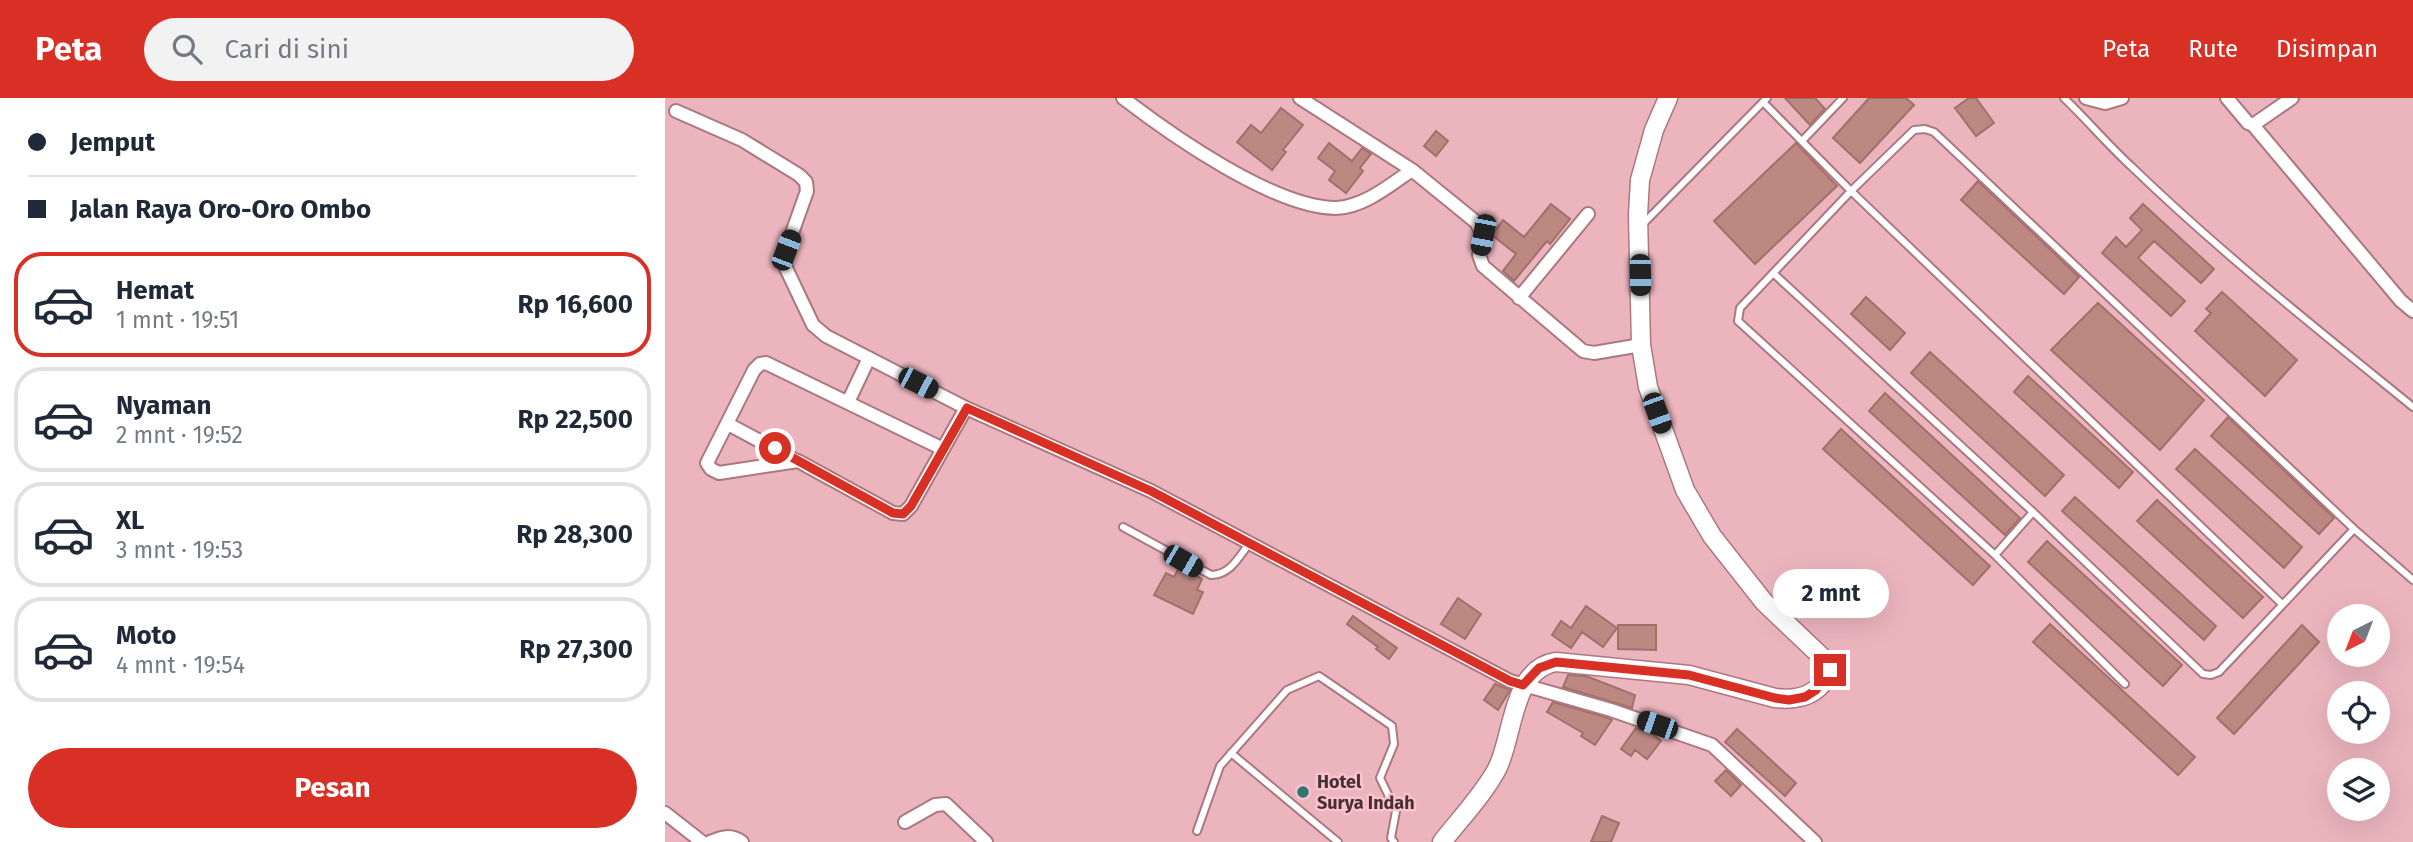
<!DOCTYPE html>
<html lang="id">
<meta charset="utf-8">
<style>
:root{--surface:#fff;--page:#f2f2f3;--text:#1f2937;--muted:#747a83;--line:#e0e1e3;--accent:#d93025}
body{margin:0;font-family:"Fira Sans",sans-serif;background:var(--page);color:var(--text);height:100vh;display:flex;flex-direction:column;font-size:26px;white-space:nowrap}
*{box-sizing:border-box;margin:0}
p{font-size:23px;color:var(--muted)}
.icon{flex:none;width:38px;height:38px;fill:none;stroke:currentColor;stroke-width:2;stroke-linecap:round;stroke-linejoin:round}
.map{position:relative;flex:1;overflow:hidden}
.panel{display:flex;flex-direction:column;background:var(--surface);width:665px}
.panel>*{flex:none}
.guide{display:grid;align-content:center;height:154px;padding:0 28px;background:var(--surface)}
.needle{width:46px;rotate:222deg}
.controls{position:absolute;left:1662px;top:506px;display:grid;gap:14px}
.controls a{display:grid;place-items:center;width:63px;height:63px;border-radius:50%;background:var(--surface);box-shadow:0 7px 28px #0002;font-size:35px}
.end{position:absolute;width:32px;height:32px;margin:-16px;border:9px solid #d93025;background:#fff;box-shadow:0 0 0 4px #fff}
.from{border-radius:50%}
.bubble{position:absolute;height:49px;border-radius:24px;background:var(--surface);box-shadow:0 7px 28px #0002;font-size:23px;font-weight:700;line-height:49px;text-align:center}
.car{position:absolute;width:21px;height:42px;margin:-21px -10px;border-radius:9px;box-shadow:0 0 5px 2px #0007;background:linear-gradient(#222 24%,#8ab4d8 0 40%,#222 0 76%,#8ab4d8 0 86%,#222 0)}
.guide b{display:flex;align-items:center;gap:24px;height:66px;font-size:26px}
.guide b+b{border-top:2px solid var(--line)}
.guide i{width:18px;height:18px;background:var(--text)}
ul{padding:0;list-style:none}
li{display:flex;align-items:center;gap:21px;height:105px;margin:0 14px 10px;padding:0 14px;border:4px solid var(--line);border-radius:28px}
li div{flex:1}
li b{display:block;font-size:26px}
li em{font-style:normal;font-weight:700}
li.active{border-color:var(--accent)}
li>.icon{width:63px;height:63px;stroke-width:1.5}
.button{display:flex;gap:14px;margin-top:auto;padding:14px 28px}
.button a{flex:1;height:80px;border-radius:42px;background:var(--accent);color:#fff;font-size:28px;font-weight:700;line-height:80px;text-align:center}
header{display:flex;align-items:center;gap:42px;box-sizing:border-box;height:98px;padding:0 35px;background:var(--accent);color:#fff}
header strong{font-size:33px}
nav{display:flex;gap:38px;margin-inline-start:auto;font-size:24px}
.search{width:490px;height:63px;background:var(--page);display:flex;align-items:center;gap:18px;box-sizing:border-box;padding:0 24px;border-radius:38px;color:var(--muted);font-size:26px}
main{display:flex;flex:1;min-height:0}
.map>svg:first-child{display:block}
.building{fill:#bc8881;stroke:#a27069;stroke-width:2}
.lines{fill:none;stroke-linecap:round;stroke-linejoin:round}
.service-casing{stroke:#ab7881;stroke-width:10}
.minor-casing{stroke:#ab7881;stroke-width:16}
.secondary-casing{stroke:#ab7881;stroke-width:21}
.service{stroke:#fff;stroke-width:6}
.minor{stroke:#fff;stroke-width:12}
.secondary{stroke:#fff;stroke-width:18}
.route{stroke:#d93025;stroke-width:9}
.poi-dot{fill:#2e7670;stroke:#fac2cb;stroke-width:2.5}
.labels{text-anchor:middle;stroke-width:5;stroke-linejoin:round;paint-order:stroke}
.poi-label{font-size:18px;font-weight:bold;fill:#452f33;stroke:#fac2cb;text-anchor:start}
</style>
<header>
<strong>Peta</strong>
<div class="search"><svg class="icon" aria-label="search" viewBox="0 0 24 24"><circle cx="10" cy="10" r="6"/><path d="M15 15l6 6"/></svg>Cari di sini</div>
<nav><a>Peta</a><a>Rute</a><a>Disimpan</a></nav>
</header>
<main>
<section class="panel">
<div class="guide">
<b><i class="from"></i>Jemput</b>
<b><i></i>Jalan Raya Oro-Oro Ombo</b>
</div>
<ul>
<li class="active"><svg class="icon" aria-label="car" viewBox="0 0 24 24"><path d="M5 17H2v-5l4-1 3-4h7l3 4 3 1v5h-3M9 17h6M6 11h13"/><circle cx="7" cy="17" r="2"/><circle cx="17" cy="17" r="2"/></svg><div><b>Hemat</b><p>1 mnt · 19:51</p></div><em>Rp 16,600</em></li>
<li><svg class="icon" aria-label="car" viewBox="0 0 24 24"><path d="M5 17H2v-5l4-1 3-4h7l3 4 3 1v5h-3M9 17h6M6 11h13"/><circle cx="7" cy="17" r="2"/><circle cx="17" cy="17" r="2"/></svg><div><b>Nyaman</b><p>2 mnt · 19:52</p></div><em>Rp 22,500</em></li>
<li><svg class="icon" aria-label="car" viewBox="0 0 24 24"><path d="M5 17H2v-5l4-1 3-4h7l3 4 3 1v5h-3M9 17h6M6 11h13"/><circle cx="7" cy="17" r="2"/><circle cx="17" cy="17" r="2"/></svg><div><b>XL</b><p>3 mnt · 19:53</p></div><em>Rp 28,300</em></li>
<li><svg class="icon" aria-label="car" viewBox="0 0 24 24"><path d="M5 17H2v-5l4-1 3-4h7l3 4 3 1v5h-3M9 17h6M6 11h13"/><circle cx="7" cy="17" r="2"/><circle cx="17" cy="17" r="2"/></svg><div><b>Moto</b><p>4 mnt · 19:54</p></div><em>Rp 27,300</em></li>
</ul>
<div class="button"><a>Pesan</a></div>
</section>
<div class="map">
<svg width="1748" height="744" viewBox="0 0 1748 744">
<rect width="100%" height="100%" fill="#ecb5be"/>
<path class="building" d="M1120 0H1150L1160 11 1145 27Z
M1204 0H1241L1249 7 1195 65 1168 40Z
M1304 0H1311L1329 25 1311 38 1290 10Z
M616 10 638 27 618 52 621 54 607 72 572 44 586 27 596 35Z
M771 33 783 43 771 58 759 48Z
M664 45 687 63 697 50 706 56 695 70 698 73 681 95 664 82 670 73 653 60Z
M1131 45 1172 88 1090 166 1049 123Z
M1313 83 1414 179 1399 196 1296 102Z
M886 106 905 121 885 146 882 143 849 183 838 173 851 156 827 137 838 122 859 139Z
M1478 106 1549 171 1536 185 1489 143 1473 160 1520 203 1506 218 1437 155 1451 139 1461 149 1477 132 1465 120Z
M1557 194 1632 262 1600 298 1530 233 1546 215 1541 211Z
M1201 199 1240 235 1225 252 1186 216Z
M1433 205 1539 302 1495 352 1386 252Z
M1265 254 1399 377 1380 398 1246 275Z
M1363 278 1468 374 1454 390 1349 294Z
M1220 295 1355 420 1340 437 1204 313Z
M1563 319 1669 420 1654 436 1546 338Z
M1176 331 1325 468 1308 487 1158 351Z
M1530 351 1637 449 1619 470 1511 371Z
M1410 399 1551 528 1539 542 1397 413Z
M1492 402 1598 499 1578 520 1472 423Z
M1382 443 1517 567 1498 588 1363 464Z
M515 468 537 481 532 492 538 494 528 516 489 497 501 475 509 479Z
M793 500 816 516 800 541 776 526Z
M921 508 952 530 938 549 917 534 906 550 887 537 896 523 906 530Z
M688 518 732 550 724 561 711 551 713 549 682 526Z
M1385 526 1530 659 1513 677 1368 544Z
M953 527H991V552L953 551Z
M1637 527 1654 544 1569 636 1552 620Z
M903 577 921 578 970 597 967 610 898 589Z
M830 586 845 592 833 612 819 602Z
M888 604 943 620 947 622 930 647 916 638 918 635 882 614Z
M971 630 986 635 996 643 982 661 970 652 966 658 956 651Z
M1072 631 1131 685 1120 698 1060 644Z
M1061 672 1076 687 1066 698 1050 683Z
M937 718 954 725 946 744H926Z"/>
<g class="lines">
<defs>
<path id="service" d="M1102 0 1098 4 1186 93 1617 506
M1399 0C1422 22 1443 47 1467 69 1555 154 1652 231 1748 309
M1137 43 1178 0
M976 128 1098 4
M1108 175 1368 414 1538 576 1546 577 1554 574 1689 431
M458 429 546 477C565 477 573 460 584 446
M1330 457 1368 414
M1460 586 1330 457 1073 223 1075 210 1186 93 1249 32 1260 31 1269 34 1689 431 1748 482
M566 655 673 744
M532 733 555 668 622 592 654 578 727 628 729 646 715 680 731 713 726 740 729 744"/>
<path id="minor" d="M458 0C506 37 610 110 671 110 699 109 725 87 747 72
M635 0 747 72 811 124 818 137 814 157 818 168 918 253 929 255 976 247
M1421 0 1440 5 1457 0
M1562 0 1583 25 1588 27 1627 0
M11 13 77 42 134 77 141 84 142 93 121 152 120 168 148 227 161 238 301 310 486 393 845 583 946 612 1047 647 1150 744
M1588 27 1736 203 1748 213
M854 200 923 116
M183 304 204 260
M63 326 132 363
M278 351 101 265 95 266 89 272 42 365 46 371 54 375 133 363 228 415 238 416 246 408 301 310
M0 715 37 744
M240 724 270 707 281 706 321 744
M45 744C57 739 65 736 77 744"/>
<path id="secondary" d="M777 744C795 721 818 697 832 671 849 638 846 571 891 564L1024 577 1110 600C1134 603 1155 597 1165 572L1160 562 1099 504 1047 438 1020 392 983 289 976 247 973 117 975 82 989 32 1003 0"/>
</defs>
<use href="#service" class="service-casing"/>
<use href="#minor" class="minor-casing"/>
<use href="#secondary" class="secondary-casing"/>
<use href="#service" class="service"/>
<use href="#minor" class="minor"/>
<use href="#secondary" class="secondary"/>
</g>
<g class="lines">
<path class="route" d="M110 350 228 415 238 416 246 408 302 310 486 393 845 583 858 587 874 570 891 564 1024 577 1110 600 1124 602 1140 599 1151 592 1165 572"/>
</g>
<circle class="poi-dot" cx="638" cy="694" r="7"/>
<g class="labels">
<g class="poi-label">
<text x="652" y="690">Hotel<tspan x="652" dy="21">Surya Indah</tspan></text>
</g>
</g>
</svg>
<div class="controls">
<a><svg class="needle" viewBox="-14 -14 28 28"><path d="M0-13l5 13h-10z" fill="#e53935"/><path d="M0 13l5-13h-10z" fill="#747a83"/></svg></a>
<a><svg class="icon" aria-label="locate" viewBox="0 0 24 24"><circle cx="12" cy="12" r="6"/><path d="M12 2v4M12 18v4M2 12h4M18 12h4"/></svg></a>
<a><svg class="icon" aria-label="layers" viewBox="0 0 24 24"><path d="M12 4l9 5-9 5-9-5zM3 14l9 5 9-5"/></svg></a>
</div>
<i class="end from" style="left:110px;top:350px"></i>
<i class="end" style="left:1165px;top:572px"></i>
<div class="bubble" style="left:1108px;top:471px;width:116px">2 mnt</div>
<i class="car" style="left:818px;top:137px;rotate:191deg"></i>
<i class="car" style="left:121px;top:152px;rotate:21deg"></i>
<i class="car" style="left:975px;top:177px;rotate:179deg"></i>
<i class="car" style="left:253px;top:285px;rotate:117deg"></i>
<i class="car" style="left:992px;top:315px;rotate:160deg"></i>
<i class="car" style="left:518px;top:463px;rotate:120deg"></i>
<i class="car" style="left:992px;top:627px;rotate:289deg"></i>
</div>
</main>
